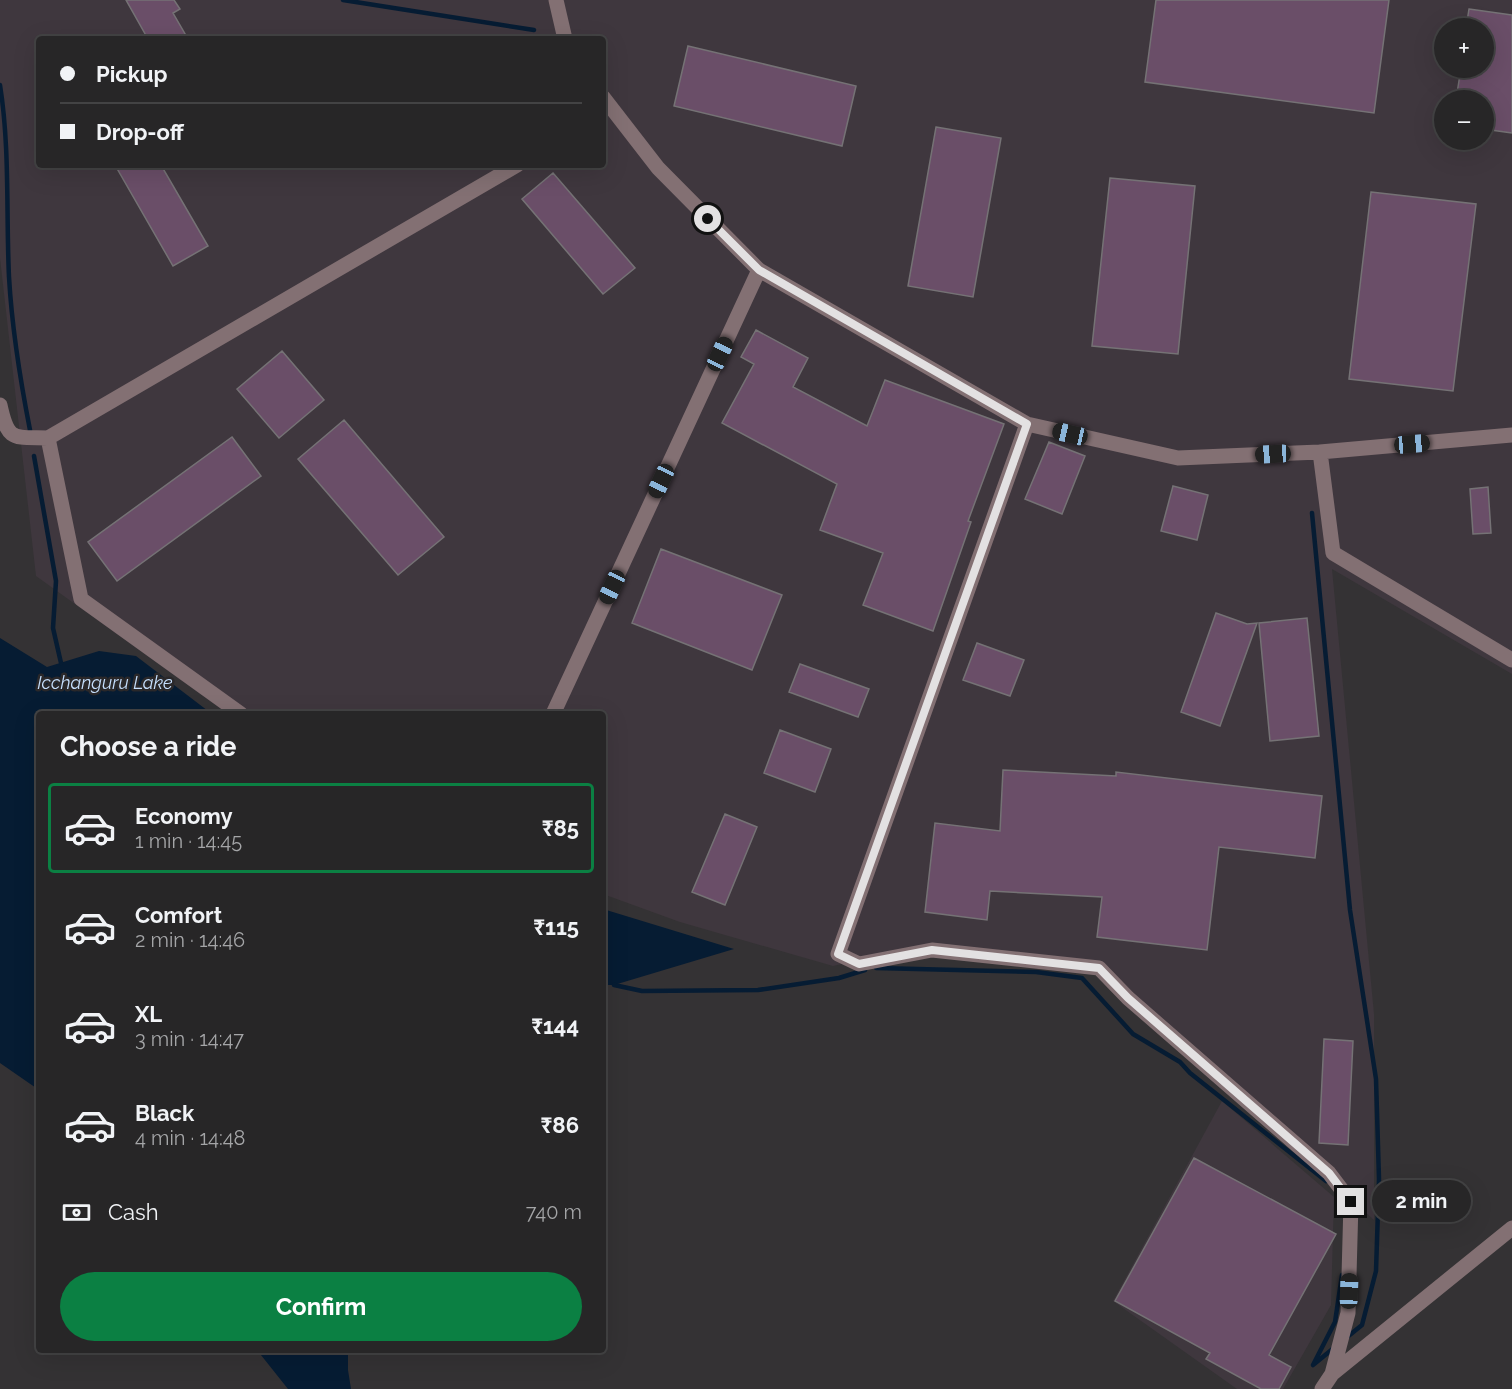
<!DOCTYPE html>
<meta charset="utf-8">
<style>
:root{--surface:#272627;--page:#2f2e2f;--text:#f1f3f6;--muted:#a4a5a7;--line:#434344;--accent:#0b8043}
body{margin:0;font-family:Raleway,sans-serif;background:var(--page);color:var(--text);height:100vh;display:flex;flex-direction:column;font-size:22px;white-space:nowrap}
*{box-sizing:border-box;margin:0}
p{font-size:20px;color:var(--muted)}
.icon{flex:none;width:33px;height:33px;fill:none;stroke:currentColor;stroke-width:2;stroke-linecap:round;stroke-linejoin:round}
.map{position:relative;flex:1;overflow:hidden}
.drawer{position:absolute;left:36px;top:711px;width:570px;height:642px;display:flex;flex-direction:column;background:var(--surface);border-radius:6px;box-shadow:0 6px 24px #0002,0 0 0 2px var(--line)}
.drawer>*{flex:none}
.banner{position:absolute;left:36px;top:36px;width:570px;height:132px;border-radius:6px;box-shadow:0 6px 24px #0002,0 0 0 2px var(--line);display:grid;align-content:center;height:132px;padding:0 24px;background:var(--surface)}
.controls{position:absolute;left:1434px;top:18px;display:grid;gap:12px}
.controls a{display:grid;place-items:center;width:60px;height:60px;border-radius:50%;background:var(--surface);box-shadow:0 6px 24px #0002,0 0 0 2px var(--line);font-size:30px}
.end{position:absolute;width:27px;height:27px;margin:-14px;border:8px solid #e3e1e2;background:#111;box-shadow:0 0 0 3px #111}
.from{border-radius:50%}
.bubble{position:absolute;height:42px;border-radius:21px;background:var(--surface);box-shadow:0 6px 24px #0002,0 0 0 2px var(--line);font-size:20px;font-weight:700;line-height:42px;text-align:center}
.car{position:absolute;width:18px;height:36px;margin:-18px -9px;border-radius:8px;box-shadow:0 0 4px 2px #0007;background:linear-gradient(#222 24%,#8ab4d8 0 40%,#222 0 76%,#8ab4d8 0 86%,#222 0)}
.banner b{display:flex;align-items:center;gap:21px;height:57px;font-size:22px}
.banner b+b{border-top:2px solid var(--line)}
.banner i{width:15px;height:15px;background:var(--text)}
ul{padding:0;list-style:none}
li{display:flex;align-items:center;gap:18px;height:90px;margin:0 12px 9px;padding:0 12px;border:3px solid transparent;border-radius:6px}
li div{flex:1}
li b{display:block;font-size:22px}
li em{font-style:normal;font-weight:700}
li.current{border-color:var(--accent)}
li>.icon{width:54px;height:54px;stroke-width:1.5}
h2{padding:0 24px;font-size:27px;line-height:72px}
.pay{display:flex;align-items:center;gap:15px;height:66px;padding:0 24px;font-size:22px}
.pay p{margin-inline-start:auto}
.action{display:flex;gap:12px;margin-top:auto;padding:12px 24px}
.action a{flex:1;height:69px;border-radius:36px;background:var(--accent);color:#fff;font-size:24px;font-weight:700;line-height:69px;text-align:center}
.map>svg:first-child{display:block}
.built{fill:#3f373e;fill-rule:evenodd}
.water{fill:#061c33}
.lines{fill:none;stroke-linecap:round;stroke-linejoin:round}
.stream{stroke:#061c33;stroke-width:4.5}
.building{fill:#6a4e68;stroke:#757275;stroke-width:1.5}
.minor{stroke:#837073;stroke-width:15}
.route{stroke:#e3e1e2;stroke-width:8}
.labels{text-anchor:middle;stroke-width:5;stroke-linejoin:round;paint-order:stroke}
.water-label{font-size:18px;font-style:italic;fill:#c5dffd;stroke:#2a282a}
</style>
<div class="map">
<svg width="1512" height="1389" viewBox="0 0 1512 1389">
<rect width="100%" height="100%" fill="#343234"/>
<path class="built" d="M0 0H1512V674L1332 569 1374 1014V1220L1097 967 927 944 833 966 680 922 603 894V714H228L36 576 0 258ZM1444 28H1484V68H1444ZM39 39H603V165H39ZM1444 100H1484V140H1444Z
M1222 1101 1334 1197 1331 1305 1283 1389H1237L1113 1301Z"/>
<path class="water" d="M0 638 47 667 99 651 136 656 212 714H39V1090L0 1063Z
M603 909 734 949 614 985H603Z
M257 1350H348V1370L351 1389H288Z"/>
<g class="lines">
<path class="stream" d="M343 0 534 30
M0 85C10 148 6 213 9 277 12 329 20 379 30 430
M34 456 56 581 53 628 61 663
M1312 513 1350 910 1376 1079 1379 1179 1376 1271 1362 1325 1346 1338
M876 968 1036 972 1082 978 1133 1034 1180 1062 1190 1073 1326 1181
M614 985 642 991 758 990 839 978 865 970
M1339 1196 1345 1213
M1335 1347 1313 1365 1335 1322 1342 1275"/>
</g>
<path class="building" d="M126 0H174L180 9 173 13 188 39H148Z
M1156 0H1389L1374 113 1145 82Z
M1469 9 1512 15V133L1484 129V100H1456L1461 68H1484V28H1466Z
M688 46 856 86 842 146 674 106Z
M936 127 1001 138 973 297 908 286Z
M115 165H161L208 246 173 266Z
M553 173 635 268 603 294 522 199Z
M1110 178 1195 186 1178 354 1092 346Z
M1371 192 1476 204 1453 391 1349 379Z
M756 330 808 358 793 387 867 426 885 380 1004 424 968 521 971 522 933 631 863 605 883 553 820 530 837 484 722 423 754 364 741 357Z
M282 351 324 400 279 438 237 389Z
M344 420 444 537 398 575 298 459Z
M232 437 261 476 117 581 88 542Z
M1049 442 1085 456 1062 514 1025 499Z
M1173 486 1208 495 1197 540 1161 531Z
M1488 487 1491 533 1473 534 1470 489Z
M661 549 782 595 752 670 632 623Z
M1216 613 1247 624 1257 623 1220 726 1181 712Z
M1307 618 1319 736 1270 741 1259 623Z
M977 643 1024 660 1010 696 963 680Z
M800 664 869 689 858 717 789 692Z
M780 730 831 749 815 792 764 773Z
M1003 770 1116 776V772L1322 796 1315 858 1219 847 1207 950 1097 937 1102 897 990 891 987 920 925 912 935 823 1000 831Z
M725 814 757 827 725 905 692 892Z
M1324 1039 1353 1041 1348 1145 1319 1143Z
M1194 1158 1336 1234 1269 1355 1291 1367 1279 1389H1261L1206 1359 1210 1353 1115 1301Z"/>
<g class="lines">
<path class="minor" d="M556 0 565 39
M603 97 658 168 759 270 1027 424 1178 458 1320 452 1512 435
M0 405C8 442 13 437 48 438
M1027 424 838 954 859 964 932 950 1099 968 1128 998 1329 1173 1351 1202 1348 1313 1332 1374
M1320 452 1333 553 1512 660
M241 714 81 599 48 438 517 165
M553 714 759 270
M1322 1389 1332 1374 1512 1228"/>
</g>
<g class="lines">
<path class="route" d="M708 219 759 270 1027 424 838 954 859 964 932 950 1099 968 1128 998 1329 1173 1351 1202"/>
</g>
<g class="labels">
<g class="water-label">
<text x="105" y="689">Icchanguru Lake</text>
</g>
</g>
</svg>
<div class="controls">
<a>+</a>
<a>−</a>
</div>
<i class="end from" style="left:708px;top:219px"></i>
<i class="end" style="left:1351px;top:1202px"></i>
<div class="bubble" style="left:1372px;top:1180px;width:99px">2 min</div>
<i class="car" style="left:720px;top:354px;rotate:25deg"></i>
<i class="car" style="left:1070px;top:434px;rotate:283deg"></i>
<i class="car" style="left:1412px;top:444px;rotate:85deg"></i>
<i class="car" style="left:1273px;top:454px;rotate:267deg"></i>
<i class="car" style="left:661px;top:481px;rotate:205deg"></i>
<i class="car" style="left:612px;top:587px;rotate:205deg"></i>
<i class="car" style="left:1349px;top:1291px;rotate:2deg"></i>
<div class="banner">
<b><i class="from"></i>Pickup</b>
<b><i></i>Drop-off</b>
</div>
<section class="drawer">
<h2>Choose a ride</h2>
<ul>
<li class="current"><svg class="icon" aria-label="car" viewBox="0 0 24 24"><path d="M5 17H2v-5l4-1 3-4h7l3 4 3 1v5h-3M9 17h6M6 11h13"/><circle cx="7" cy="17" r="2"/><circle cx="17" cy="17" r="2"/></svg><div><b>Economy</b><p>1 min · 14:45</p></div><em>₹85</em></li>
<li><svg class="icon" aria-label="car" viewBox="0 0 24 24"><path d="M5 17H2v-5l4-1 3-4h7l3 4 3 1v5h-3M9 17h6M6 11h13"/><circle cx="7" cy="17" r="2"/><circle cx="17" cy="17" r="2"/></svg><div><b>Comfort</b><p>2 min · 14:46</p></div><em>₹115</em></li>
<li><svg class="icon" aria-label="car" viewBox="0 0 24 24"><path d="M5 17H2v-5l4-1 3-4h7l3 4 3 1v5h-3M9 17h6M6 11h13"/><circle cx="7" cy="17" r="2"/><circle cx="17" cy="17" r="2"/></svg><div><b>XL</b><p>3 min · 14:47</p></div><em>₹144</em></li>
<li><svg class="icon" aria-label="car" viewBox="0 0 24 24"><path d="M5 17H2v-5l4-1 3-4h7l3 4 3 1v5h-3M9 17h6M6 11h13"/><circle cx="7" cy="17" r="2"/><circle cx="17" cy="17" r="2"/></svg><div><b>Black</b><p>4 min · 14:48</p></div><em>₹86</em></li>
</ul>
<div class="pay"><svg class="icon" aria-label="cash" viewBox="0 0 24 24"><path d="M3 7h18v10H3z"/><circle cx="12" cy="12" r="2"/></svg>Cash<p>740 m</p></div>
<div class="action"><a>Confirm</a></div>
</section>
</div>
